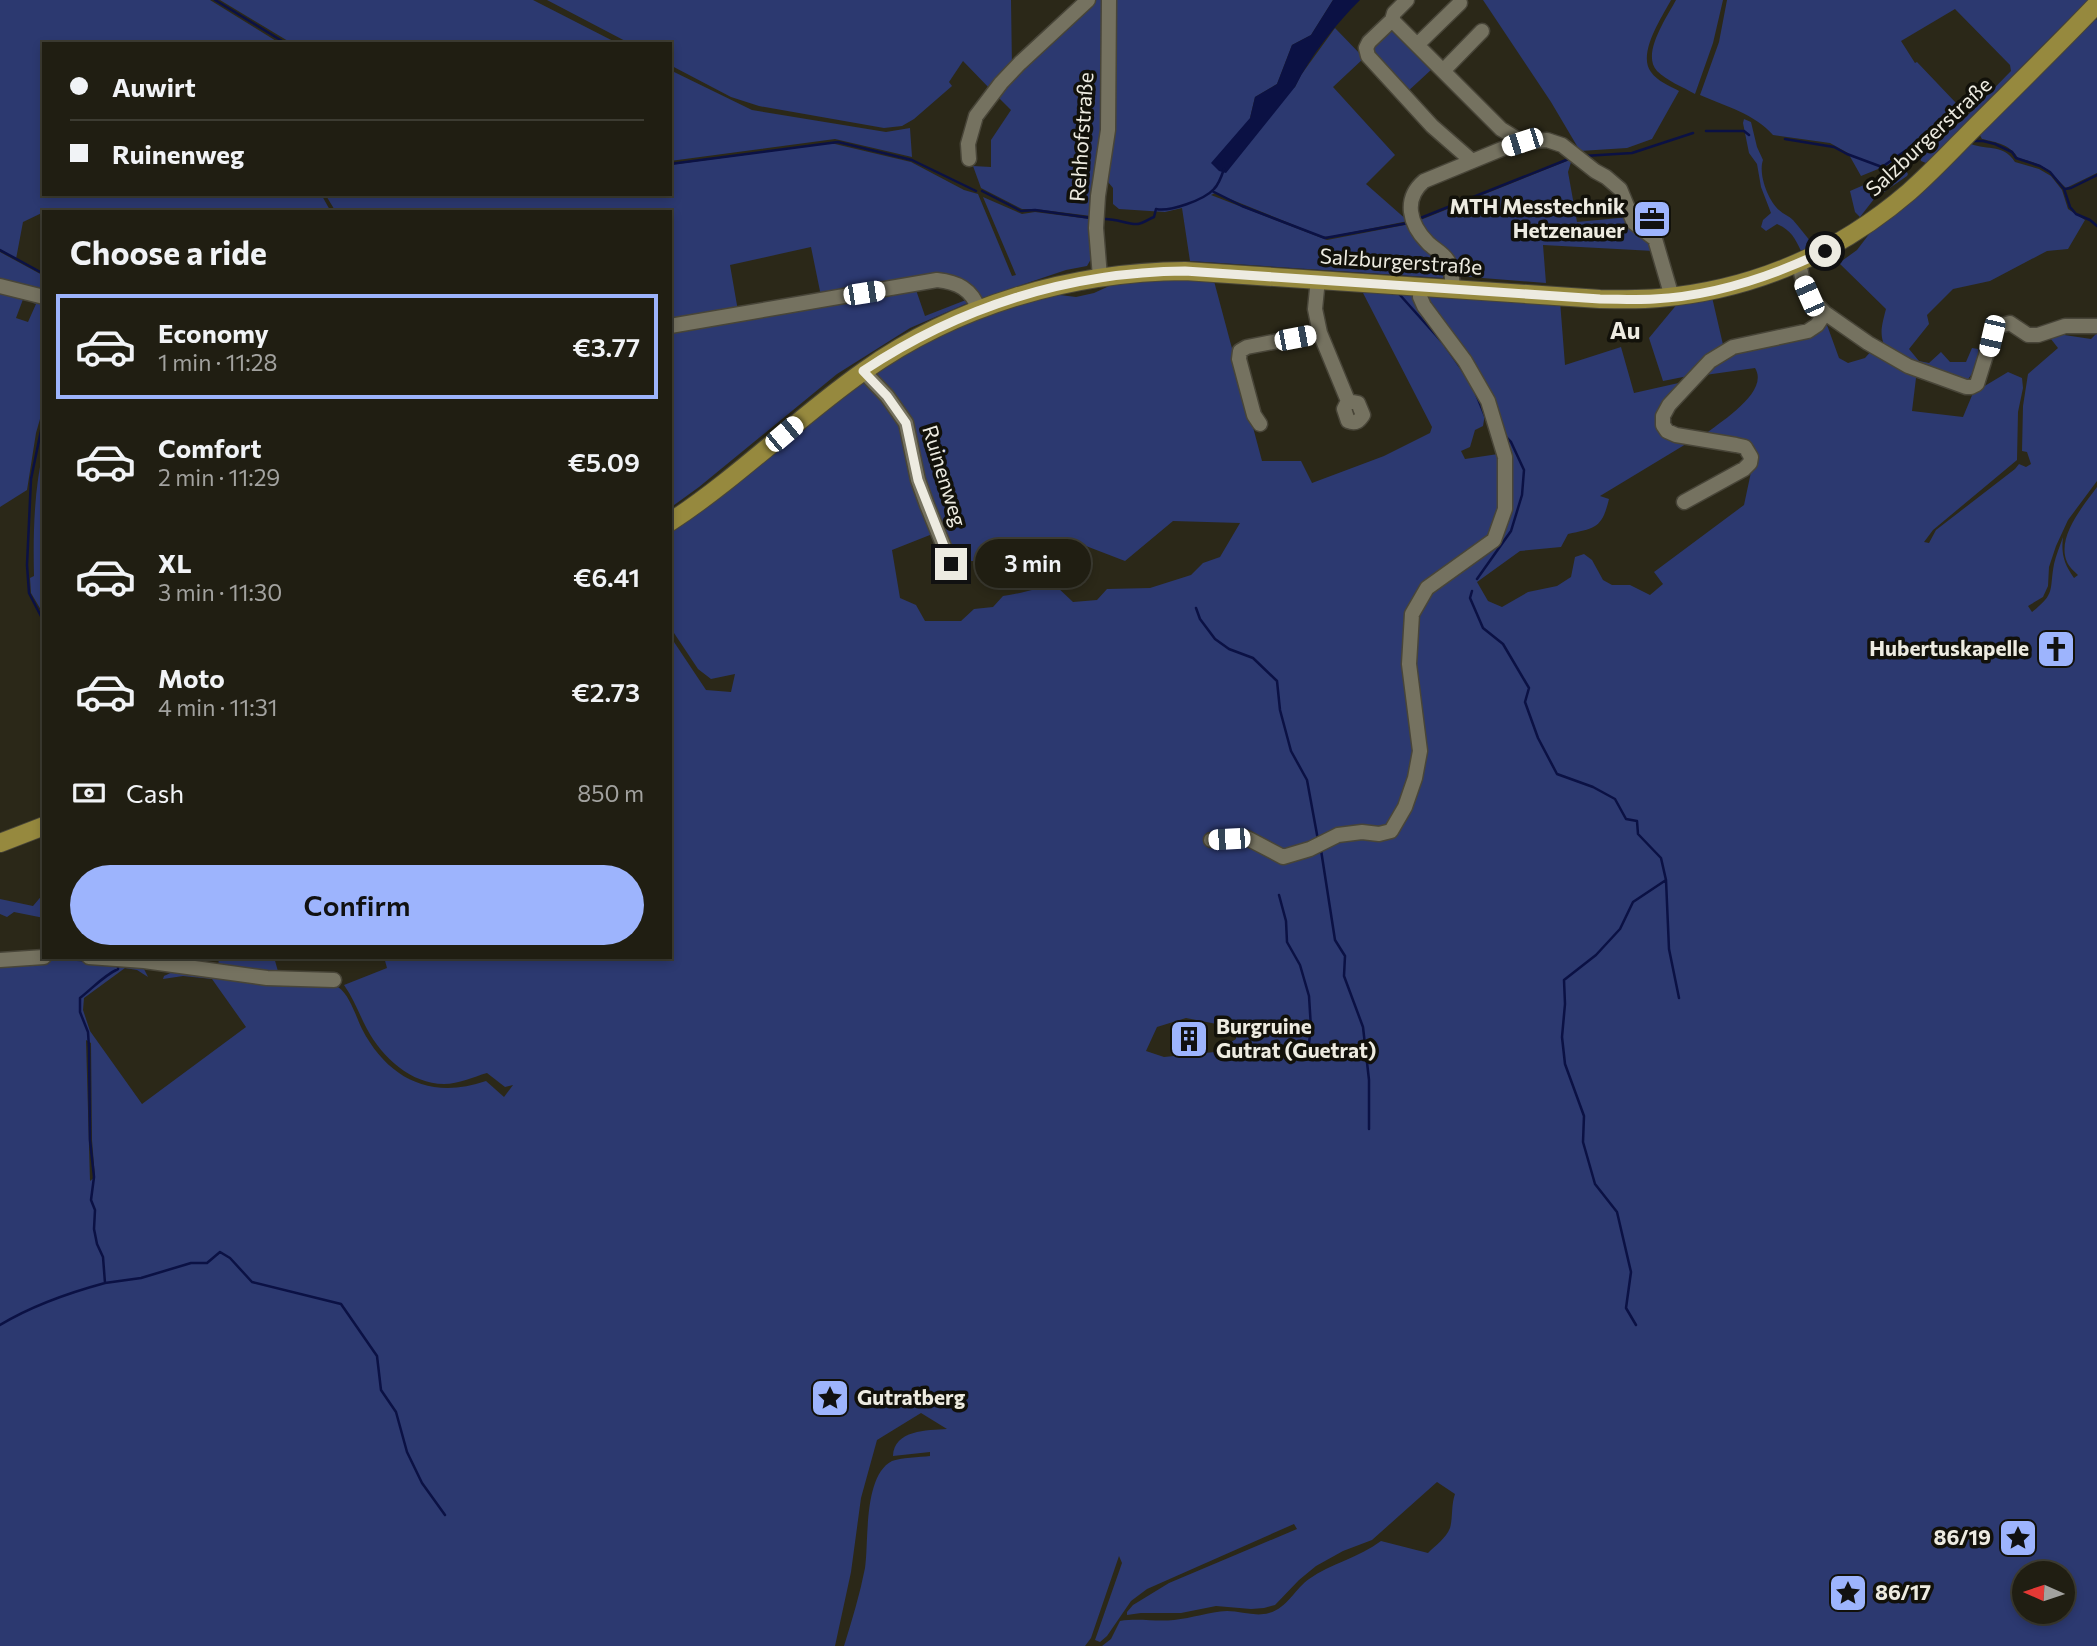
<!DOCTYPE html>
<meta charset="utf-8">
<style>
:root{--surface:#201e12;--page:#2d2b20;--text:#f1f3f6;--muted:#a2a29f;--line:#3d3c32;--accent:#9db4fd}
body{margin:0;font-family:Commissioner,sans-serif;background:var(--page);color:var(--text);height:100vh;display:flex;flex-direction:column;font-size:26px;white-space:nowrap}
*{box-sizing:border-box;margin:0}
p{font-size:23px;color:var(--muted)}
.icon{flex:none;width:38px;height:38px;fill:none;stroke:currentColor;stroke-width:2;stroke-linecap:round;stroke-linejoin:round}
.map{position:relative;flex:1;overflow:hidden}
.sheet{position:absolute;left:42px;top:210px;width:630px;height:749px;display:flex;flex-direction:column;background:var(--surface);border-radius:0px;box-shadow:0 4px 10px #0003,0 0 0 2px var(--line)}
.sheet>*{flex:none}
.guide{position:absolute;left:42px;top:42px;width:630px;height:154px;border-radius:0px;box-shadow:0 4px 10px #0003,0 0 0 2px var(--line);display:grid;align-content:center;height:154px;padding:0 28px;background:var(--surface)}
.needle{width:46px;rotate:273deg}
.controls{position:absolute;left:2012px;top:1561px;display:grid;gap:14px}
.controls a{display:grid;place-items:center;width:63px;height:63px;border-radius:50%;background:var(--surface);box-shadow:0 4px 10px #0003,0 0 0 2px var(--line);font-size:35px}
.end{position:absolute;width:32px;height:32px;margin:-16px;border:9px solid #edebe1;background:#111;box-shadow:0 0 0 4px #111}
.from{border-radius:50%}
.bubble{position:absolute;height:49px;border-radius:24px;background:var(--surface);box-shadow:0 4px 10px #0003,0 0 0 2px var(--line);font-size:23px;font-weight:600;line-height:49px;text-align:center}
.car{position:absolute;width:21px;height:42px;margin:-21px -10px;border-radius:9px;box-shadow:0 0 5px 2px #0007;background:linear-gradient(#fff 24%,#345 0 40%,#fff 0 76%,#345 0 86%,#fff 0)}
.guide b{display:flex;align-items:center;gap:24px;height:66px;font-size:26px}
.guide b+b{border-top:2px solid var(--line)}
.guide i{width:18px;height:18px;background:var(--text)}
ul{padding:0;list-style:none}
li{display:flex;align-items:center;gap:21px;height:105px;margin:0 14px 10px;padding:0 14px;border:4px solid transparent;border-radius:0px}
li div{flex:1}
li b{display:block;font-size:26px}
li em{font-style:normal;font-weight:600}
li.selected{border-color:var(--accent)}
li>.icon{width:63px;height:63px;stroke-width:1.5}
h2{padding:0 28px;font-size:32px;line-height:84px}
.pay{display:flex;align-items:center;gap:18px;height:77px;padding:0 28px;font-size:26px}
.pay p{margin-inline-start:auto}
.button{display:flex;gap:14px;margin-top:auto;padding:14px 28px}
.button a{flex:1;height:80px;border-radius:42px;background:var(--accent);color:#111;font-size:28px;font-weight:600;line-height:80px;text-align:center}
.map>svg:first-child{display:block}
.green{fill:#2c3970;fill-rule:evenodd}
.water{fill:#0b1144}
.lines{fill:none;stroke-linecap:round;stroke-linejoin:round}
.stream{stroke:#0b1144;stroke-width:2.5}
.minor-casing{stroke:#484538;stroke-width:17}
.major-casing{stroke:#484538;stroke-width:20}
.minor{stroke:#757260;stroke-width:14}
.major{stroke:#96893e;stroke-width:18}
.route{stroke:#edebe1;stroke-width:9}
.labels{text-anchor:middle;stroke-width:7;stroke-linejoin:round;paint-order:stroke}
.street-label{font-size:21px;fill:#edebe1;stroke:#12110a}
.poi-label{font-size:21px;font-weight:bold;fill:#edebe1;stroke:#12110a;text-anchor:end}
.quarter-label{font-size:24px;font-weight:bold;fill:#edebe1;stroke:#12110a}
</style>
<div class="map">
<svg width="2097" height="1646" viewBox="0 0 2097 1646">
<rect width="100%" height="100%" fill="#2b2818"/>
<path class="green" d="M0 0H210L281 44H44V194H321L331 212H50L48 210 23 222 16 259 0 249Z
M220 0H533L619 44H293Z
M547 0H1011L1012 68 992 91 963 61 949 82 952 86 914 119 902 126 884 128 759 106 731 97 670 65V44H631Z
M1092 0H1104V67L1101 132 1091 216 1035 209H1022L981 188 973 166 991 167V140L1011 110 996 95Z
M1114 0H1333L1311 35 1292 45 1277 84 1255 97 1250 118 1295 87 1301 75 1335 28 1364 58 1333 87 1395 155 1366 184 1408 221 1328 237 1321 236 1215 193 1211 195 1327 240 1410 224C1421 237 1449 260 1443 278L1190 261 1182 208 1165 212 1119 209 1113 204V188L1108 182Z
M1483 0H1671C1662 17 1637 54 1651 72 1657 81 1670 86 1679 91L1652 139 1627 148 1580 151 1551 102Z
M1676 0H1723L1713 43 1695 94C1683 87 1667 81 1657 71 1641 54 1667 17 1676 0Z
M1727 0H2088L1926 163 1921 161 1920 156 1926 148 1964 119 2011 71 2010 65 1955 9 1901 41 1915 63 1917 62 1956 103 1959 110 1958 114 1951 120 1888 165 1861 176 1848 153 1830 143 1773 135C1755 114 1725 106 1700 95L1719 42Z
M2094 17 2097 20V173L2066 188C2047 169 2047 165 2018 158 2011 145 1996 142 1982 139L1978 132Z
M1392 25 1432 69 1406 93 1371 55V43Z
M670 70 752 110 886 132 910 128 912 157 835 139 670 161Z
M1744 119 1751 122 1757 147 1763 160C1758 174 1768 200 1779 210 1783 214 1789 216 1793 220 1800 228 1807 237 1814 246L1801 251C1795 238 1791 230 1777 224L1766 231 1761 227 1763 220 1771 213 1761 187 1757 164 1749 153 1743 123Z
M1967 142C1985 152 2002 142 2015 162L2039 169 2051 176 2062 190 2068 209 2085 220 2068 249 2047 251 1990 281 1953 289 1927 315 1929 324 1909 349 1919 361 1929 363 1941 352 1950 362H1966L1972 348 1978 349 1980 363 1966 382 1943 372 1926 378H1916L1912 411 1963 417 1973 393 2008 372 2022 378 2023 388 2018 412 2017 460 1933 530 1924 542 1929 543 1936 530 2015 469 2019 464 2026 467 2031 464 2027 452 2022 451 2023 406 2028 374 2058 348 2047 334 2051 333 2091 339 2097 333V481L2068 520 2056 546 2049 567 2048 586 2043 597 2028 606 2032 612C2056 593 2049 591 2054 564 2056 555 2060 546 2063 537 2061 554 2064 564 2074 578L2078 575C2074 571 2069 567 2067 562 2056 537 2084 505 2097 487V1646H1102L1111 1639 1120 1621C1139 1618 1156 1622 1174 1620 1192 1618 1209 1612 1227 1611 1241 1611 1255 1617 1269 1613 1286 1609 1296 1588 1309 1579 1331 1563 1359 1558 1381 1541L1428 1553C1435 1546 1446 1538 1450 1528 1453 1518 1451 1505 1455 1494L1437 1482 1372 1540 1343 1551 1316 1566 1299 1580 1275 1605 1264 1608 1251 1609 1216 1606 1181 1613H1141L1127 1615V1612L1133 1605 1169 1583 1297 1529 1294 1524 1147 1589 1131 1601 1107 1636 1100 1642 1095 1640 1122 1563 1119 1556 1091 1638 1085 1646H844C852 1620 860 1594 865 1568 869 1541 863 1476 892 1461 900 1458 920 1457 930 1456V1452L893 1456C894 1430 927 1430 947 1429L921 1413 877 1440 861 1498 851 1572 835 1646H0V964L63 960 133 965 144 969 148 977 137 970 125 968 84 998 83 1010 90 1031 142 1104 246 1027 212 979 183 976 163 979 164 976C168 974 174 971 179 971 187 970 197 973 205 974 235 976 265 981 296 983 308 983 327 981 338 987 350 995 356 1017 362 1029 388 1079 431 1100 486 1081L504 1097 513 1085 505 1087 487 1073C473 1077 459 1084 444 1084 411 1084 382 1057 367 1029 359 1014 354 999 344 985L387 968 384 957H670V636L706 690 731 692 735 674 711 679 698 669 670 627V529L725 488 859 380C873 378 898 411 903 424 909 439 910 456 914 472 919 493 927 513 935 533L892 550 900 598 916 605 925 621H961L974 609 993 607 1003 596C1021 594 1038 587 1056 586L1073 602 1097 600 1107 589 1150 588 1191 575 1203 563 1220 557 1240 523 1173 521 1125 561 1073 541 1000 549 993 561H958L950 553 921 482 914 442 906 417 901 408 872 376 873 370 935 335 971 319 1025 299 1052 294 1076 297 1094 293 1120 281 1136 277 1142 282 1163 280 1214 281 1262 461H1301L1312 483 1384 456 1430 433 1432 427 1362 291 1415 294 1418 310 1450 349 1473 385 1485 414 1483 426 1475 430 1470 447 1461 451 1465 459 1498 454C1500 436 1500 417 1492 401 1485 385 1474 368 1464 354 1452 339 1420 311 1424 292L1555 303 1560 301 1565 365 1621 347 1634 393 1683 382C1662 410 1639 434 1691 441L1600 496 1609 499C1602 528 1596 528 1568 534L1561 547 1520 551 1477 582 1488 601 1502 607 1528 592 1557 586 1571 577 1575 557 1584 554 1592 560 1603 580 1612 585H1630L1650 595 1663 584 1654 572 1744 505 1754 458C1751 439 1720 439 1704 435 1720 422 1770 392 1755 368L1698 376 1705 368 1733 350 1745 347 1810 336 1827 325 1839 358 1848 363 1865 358 1872 350 1891 361C1880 337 1879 335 1886 309L1839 263 1857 250 1876 225 1915 193ZM1186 1018 1237 1028 1236 1039 1215 1052 1164 1057 1146 1051 1157 1027ZM86 1040 91 1043 92 1140 95 1177 90 1181ZM2025 1573H2063V1612H2025Z
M826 144H835L911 162 964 190 978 194 1012 276 1016 275 983 197 1022 214 1035 212 1090 219 1091 259 1087 266 1066 270 980 299 957 282 821 296 811 247 730 265 738 311 670 323V212H336L325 194H670V165Z
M1572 159 1568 172 1577 222 1629 217 1654 251 1543 245 1546 283 1458 276 1418 221Z
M1901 169 1906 171 1908 174 1907 176 1874 199 1860 217 1855 212 1850 191Z
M0 252 44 276V295L0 285Z
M915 287 925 316 971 298 970 302 910 328 837 374 699 487 670 508V329Z
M0 289 25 294 16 318 28 322 36 304 33 303 35 297 44 299V405L36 433 27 490 0 507Z
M1712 297 1724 349 1688 376 1663 381 1649 338 1678 303Z
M44 447V615L31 593 30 578 34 576C33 533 34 489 44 447Z
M44 893V918L14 912 7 917 0 914V899L33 906Z
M219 957H274L279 975 218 969Z"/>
<path class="water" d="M1333 0H1360C1335 25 1311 55 1295 87L1226 173 1219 171 1211 163 1250 118 1255 97 1277 84 1292 45 1311 35Z"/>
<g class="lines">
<path class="stream" d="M215 0 287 44
M1706 131H1744L1749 135
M1785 139 1834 147 1847 154 1882 167 1944 124
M1972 141H1983L1995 144 2012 152 2016 158 2040 166 2050 172 2064 189 2070 207 2076 214 2090 220 2097 226
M1584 156 1632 153 1693 133
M670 164 838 142 912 160 976 191
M2065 189 2071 188 2097 175
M982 191 1021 211 1035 210 1091 218
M1212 191 1242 206 1325 238 1408 223
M1103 219C1116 218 1128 225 1138 224 1143 223 1149 219 1154 217L1156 209C1170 212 1204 200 1214 189 1219 184 1222 175 1224 169
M1418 219 1571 158
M0 250 44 274
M1400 295 1442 342
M1446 347 1463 371
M1476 394 1487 421
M44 416 31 479 27 565 29 593 44 622
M1477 579 1511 531 1522 495 1524 470 1511 442 1505 436
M1472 591 1470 598 1483 628 1503 644 1529 688 1525 702 1538 738 1557 774 1593 787 1615 799 1626 819 1637 821 1638 834 1661 858 1666 880 1669 949 1679 998
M1196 608 1200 619 1215 639 1229 649 1253 658 1277 681 1280 710 1291 751 1307 780 1318 840
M1321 850 1335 940 1345 956 1344 976 1363 1027 1369 1080V1129
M1279 895 1286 921 1287 942 1300 965 1309 996 1311 1028 1307 1058
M105 1283 141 1278 191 1263H207L220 1252 230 1258 252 1282 341 1304 377 1356 381 1390 396 1412 407 1452 422 1483 445 1515
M0 1325C33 1305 68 1293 105 1283L103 1257 97 1244 94 1229 95 1210 91 1200 94 1177 90 1140 89 1048 88 1032 80 1012V998C93 988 103 976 118 969V965
M1636 1325 1626 1308 1631 1272 1617 1212 1595 1184 1583 1142 1584 1116 1565 1064 1562 1037 1565 1004 1564 980 1596 955 1620 929 1633 902 1666 880"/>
<defs>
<path id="minor" d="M1407 0 1394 13 1392 20 1369 42 1366 48 1368 56 1432 126 1472 161
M1392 20 1501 129 1522 142
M1418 44 1460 3
M1443 71 1482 31
M969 159 968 144 976 116 1001 83 1020 63 1088 0
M1799 263 1803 282 1809 296 1825 313 1868 343 1908 366 1966 387H1971L1977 384 1992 336 1999 326 2010 323 2028 335H2038L2065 326H2097
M1100 277 1096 228 1098 196 1108 130 1109 0
M1318 279 1315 309 1320 333 1348 401 1344 409 1348 421C1356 424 1359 421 1363 415L1358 403 1348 401
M0 286 44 297
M1453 288C1452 279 1452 269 1448 261 1443 253 1434 249 1428 243 1409 224 1403 199 1424 181L1509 146 1522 142 1547 140 1562 145 1595 171 1606 177 1620 189 1634 223 1655 239 1672 297
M670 326 937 280C957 282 972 289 979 310
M863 371 887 396 906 423 918 480 927 505 951 564
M1260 424 1254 415 1239 359 1240 351 1247 347 1320 333
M1684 502 1744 469 1750 463 1751 457 1745 447 1736 445 1676 435 1667 431 1663 425V416L1669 405 1710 361 1733 347 1808 331 1817 325 1825 313
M1211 840 1247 838 1283 857 1310 849 1338 835 1362 832 1379 834 1391 831 1405 807 1415 778 1420 751 1409 664 1412 614 1427 588 1494 540 1505 509V457L1488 401 1465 361 1424 306 1420 297 1421 286
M89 957 144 961 267 978 334 980
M0 960 44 957"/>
<path id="major" d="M670 522C739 477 797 418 864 371 957 305 1071 272 1185 271L1600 299C1620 299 1639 300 1659 298 1753 290 1838 253 1909 192 1933 171 1955 147 1977 125 2017 85 2058 45 2097 4
M0 843 44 826"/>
</defs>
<use href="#minor" class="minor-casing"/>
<use href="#major" class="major-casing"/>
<use href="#minor" class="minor"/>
<use href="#major" class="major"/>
</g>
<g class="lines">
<path class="route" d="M951 564 918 480 906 423 887 396 863 371C959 307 1069 272 1185 271L1600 299C1618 299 1636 300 1654 299 1712 296 1773 276 1825 251"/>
</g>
<defs>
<symbol id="office-square" viewBox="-11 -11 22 22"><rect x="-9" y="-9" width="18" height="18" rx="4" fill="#9db4fd" stroke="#12110a"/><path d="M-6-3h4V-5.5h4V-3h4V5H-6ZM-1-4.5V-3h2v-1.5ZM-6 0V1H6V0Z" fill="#111"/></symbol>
<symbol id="church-square" viewBox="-11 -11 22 22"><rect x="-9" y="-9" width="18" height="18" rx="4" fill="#9db4fd" stroke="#12110a"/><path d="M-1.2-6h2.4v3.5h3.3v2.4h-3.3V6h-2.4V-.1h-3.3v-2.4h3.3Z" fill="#111"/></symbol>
<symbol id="building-square" viewBox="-11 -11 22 22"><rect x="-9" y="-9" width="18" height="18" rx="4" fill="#9db4fd" stroke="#12110a"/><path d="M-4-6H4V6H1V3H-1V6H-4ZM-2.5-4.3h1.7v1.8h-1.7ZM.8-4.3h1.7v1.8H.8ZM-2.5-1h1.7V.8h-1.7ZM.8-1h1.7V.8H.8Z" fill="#111"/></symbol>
<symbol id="sight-square" viewBox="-11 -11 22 22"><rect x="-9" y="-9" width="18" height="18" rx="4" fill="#9db4fd" stroke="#12110a"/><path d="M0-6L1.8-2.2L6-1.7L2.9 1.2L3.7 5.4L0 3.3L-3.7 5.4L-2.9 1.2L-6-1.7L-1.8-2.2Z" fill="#111"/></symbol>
</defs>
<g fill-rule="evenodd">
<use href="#office-square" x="1630" y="197" width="44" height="44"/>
<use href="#church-square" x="2034" y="627" width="44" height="44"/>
<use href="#building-square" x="1167" y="1017" width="44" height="44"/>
<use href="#sight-square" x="808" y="1376" width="44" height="44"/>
<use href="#sight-square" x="1996" y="1516" width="44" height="44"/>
<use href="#sight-square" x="1826" y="1571" width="44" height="44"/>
</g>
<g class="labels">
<g class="street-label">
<text transform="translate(1082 137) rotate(-86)" y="7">Rehhofstraße</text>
<text transform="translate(1929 137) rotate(-43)" y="7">Salzburgerstraße</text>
<text transform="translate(1401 262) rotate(4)" y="7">Salzburgerstraße</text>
<text transform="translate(944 476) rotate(73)" y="7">Ruinenweg</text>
</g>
<g class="poi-label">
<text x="1625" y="214">MTH Messtechnik<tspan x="1625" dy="24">Hetzenauer</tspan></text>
<text x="2029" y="656">Hubertuskapelle</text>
<text x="1216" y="1034" text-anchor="start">Burgruine<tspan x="1216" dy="24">Gutrat (Guetrat)</tspan></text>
<text x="857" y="1405" text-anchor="start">Gutratberg</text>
<text x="1991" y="1545">86/19</text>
<text x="1875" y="1600" text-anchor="start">86/17</text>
</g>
<g class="quarter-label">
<text x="1625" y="339">Au</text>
</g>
</g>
</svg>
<div class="controls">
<a><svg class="needle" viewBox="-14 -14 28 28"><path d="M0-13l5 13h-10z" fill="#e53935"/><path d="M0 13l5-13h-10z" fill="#a2a29f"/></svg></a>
</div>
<i class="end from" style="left:1825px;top:251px"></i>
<i class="end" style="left:951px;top:564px"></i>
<div class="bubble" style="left:975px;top:539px;width:116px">3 min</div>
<i class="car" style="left:1522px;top:142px;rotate:252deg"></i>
<i class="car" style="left:864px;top:293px;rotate:81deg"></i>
<i class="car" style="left:1809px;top:296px;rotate:336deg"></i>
<i class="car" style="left:1992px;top:336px;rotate:193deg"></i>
<i class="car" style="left:1295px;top:338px;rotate:79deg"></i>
<i class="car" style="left:784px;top:434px;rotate:50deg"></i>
<i class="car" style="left:1229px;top:839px;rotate:267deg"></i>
<div class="guide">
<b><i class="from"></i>Auwirt</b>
<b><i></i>Ruinenweg</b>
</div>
<section class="sheet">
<h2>Choose a ride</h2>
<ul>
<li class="selected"><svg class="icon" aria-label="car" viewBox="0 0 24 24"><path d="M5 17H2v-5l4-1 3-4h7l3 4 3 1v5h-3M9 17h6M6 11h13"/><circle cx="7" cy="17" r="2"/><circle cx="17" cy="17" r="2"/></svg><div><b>Economy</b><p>1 min · 11:28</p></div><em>€3.77</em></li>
<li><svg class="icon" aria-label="car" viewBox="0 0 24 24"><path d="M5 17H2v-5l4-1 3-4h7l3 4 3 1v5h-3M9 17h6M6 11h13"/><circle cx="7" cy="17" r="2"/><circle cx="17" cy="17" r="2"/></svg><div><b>Comfort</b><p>2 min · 11:29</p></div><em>€5.09</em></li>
<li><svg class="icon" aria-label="car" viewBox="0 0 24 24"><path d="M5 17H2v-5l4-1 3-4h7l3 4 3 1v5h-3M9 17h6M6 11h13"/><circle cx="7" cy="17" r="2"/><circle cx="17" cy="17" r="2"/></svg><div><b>XL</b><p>3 min · 11:30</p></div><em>€6.41</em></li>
<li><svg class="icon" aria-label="car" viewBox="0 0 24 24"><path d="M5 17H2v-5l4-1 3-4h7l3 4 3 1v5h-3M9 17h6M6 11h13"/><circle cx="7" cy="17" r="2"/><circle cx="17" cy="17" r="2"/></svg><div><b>Moto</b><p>4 min · 11:31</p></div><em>€2.73</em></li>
</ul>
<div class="pay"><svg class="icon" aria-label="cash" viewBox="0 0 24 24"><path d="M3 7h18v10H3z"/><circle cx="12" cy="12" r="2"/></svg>Cash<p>850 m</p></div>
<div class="button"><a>Confirm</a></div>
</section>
</div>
